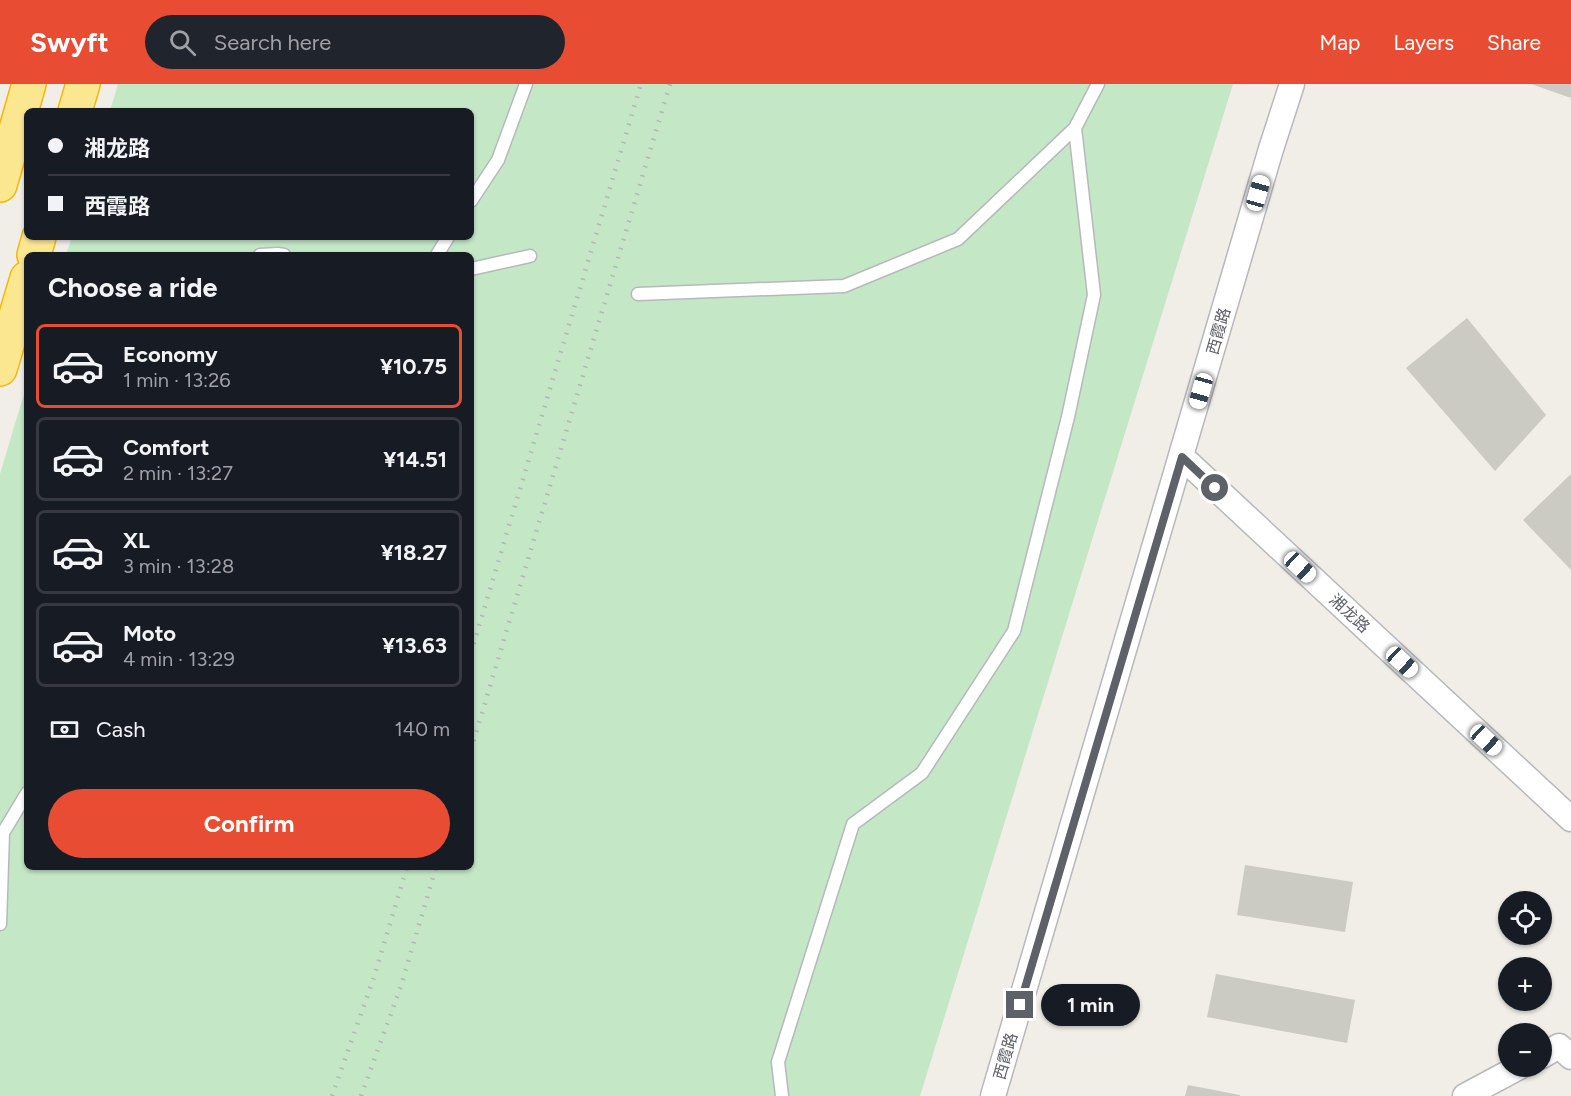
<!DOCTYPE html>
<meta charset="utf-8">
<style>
:root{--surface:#171b24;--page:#20242c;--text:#f1f3f6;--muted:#9ea1a6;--line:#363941;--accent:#e84d34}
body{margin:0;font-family:Figtree,"Noto Sans SC",sans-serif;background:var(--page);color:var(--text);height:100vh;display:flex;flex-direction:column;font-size:22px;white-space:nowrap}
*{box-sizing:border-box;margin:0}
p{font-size:20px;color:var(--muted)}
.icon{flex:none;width:33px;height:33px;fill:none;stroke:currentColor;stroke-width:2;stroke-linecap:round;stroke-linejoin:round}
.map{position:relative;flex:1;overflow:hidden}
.details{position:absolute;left:24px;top:168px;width:450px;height:618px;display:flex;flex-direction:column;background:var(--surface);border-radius:9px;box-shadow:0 2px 4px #0004}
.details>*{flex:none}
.banner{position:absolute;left:24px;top:24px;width:450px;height:132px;border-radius:9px;box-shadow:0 2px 4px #0004;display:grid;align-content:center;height:132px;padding:0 24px;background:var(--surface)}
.fabs{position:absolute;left:1498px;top:807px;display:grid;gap:12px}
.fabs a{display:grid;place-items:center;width:54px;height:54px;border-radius:50%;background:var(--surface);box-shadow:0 2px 4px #0004;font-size:30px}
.end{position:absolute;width:27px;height:27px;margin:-14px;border:8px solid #5e6167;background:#fff;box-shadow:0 0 0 3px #fff}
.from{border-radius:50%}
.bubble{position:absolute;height:42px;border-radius:21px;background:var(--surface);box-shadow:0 2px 4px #0004;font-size:20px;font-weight:700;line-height:42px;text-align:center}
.car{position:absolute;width:18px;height:36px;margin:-18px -9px;border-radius:8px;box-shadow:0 0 4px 2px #0007;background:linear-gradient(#fff 24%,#345 0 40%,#fff 0 76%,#345 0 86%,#fff 0)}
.banner b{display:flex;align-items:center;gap:21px;height:57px;font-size:22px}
.banner b+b{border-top:2px solid var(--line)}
.banner i{width:15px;height:15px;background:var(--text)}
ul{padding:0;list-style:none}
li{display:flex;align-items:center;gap:18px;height:84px;margin:0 12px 9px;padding:0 12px;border:3px solid var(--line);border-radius:9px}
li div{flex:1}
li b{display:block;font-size:22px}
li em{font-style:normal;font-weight:700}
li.active{border-color:var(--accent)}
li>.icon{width:54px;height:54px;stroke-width:1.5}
h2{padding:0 24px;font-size:27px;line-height:72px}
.pay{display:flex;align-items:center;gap:15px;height:66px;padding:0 24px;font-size:22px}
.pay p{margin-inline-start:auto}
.primary-button{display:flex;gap:12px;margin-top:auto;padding:12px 24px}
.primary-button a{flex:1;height:69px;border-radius:36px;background:var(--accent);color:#fff;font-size:24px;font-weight:700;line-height:69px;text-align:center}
header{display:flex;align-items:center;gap:36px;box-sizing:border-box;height:84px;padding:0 30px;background:var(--accent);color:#fff}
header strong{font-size:28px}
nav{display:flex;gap:33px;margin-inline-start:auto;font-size:21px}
.search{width:420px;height:54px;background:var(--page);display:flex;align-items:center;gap:15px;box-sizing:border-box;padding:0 21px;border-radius:33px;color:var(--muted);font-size:22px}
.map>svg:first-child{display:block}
.green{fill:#c4e7c6}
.building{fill:#cbcac3}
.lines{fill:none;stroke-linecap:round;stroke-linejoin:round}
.lane-casing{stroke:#b7b8bd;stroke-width:15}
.street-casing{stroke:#b7b8bd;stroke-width:27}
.highway-casing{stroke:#f5b702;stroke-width:36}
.lane{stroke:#fff;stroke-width:12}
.street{stroke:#fff;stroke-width:24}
.highway{stroke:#fce791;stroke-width:33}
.rail{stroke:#b5b5b7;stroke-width:4.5;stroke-dasharray:1.5 8;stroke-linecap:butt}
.route{stroke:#5e6167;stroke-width:8}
.labels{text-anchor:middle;stroke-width:4.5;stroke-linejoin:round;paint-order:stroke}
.street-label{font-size:16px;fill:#5e6167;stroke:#fff}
</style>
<header>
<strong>Swyft</strong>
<div class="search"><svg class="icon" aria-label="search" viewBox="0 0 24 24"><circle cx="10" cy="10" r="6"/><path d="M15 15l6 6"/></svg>Search here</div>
<nav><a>Map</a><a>Layers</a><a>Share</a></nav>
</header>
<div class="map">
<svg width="1571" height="1012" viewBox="0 0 1571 1012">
<rect width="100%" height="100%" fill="#f0eee7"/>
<path class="green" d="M118 0H1233L920 1012H0V390L27 300V783H471V171H66L72 153H471V27H110Z"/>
<path class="building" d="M1531 0H1571V14Z
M1467 234 1546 331 1495 387 1406 284Z
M1571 390V486L1523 436Z
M1245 781 1353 798 1345 848 1237 831Z
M1216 890 1355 916 1347 959 1207 933Z
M1188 1001 1240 1011V1012H1185Z"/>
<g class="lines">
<defs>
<path id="lane" d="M471 117 498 76 526 0
M260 171 278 170 284 171
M437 171 448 153
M471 185 530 172
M638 210 844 202 958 155 1075 44 1098 0
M0 840 3 749 27 709
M782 1012 778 978 853 740 922 689 1014 547 1068 333 1094 211 1075 44"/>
<path id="street" d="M1182 373 1571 735
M1542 972 1559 962 1571 973
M993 1012 1271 65 1292 0
M1465 1012 1521 982"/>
<path id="highway" d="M75 27 83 0
M0 101 29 0
M34 171 39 153
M0 285 27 194"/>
</defs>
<use href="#lane" class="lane-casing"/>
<use href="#street" class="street-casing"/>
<use href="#highway" class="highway-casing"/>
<use href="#lane" class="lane"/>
<use href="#street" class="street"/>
<use href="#highway" class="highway"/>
<path class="rail" d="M471 569 641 0
M471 666 670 0
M332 1012 374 893 407 783
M361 1012 401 902 436 783"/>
</g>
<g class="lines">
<path class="route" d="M1020 921 1182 373 1215 404"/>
</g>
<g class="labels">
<g class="street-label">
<text transform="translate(1218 247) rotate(-74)" y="6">西霞路</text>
<text transform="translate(1350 529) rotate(43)" y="6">湘龙路</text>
<text transform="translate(1005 972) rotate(-74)" y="6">西霞路</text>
</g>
</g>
</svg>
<div class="fabs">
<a><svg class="icon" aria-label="locate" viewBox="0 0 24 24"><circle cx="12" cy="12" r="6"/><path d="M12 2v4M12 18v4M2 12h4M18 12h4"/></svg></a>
<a>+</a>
<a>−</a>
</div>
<i class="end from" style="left:1215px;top:404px"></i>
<i class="end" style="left:1020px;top:921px"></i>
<div class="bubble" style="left:1041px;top:900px;width:99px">1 min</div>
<i class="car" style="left:1258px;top:109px;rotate:16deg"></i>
<i class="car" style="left:1201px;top:307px;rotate:196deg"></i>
<i class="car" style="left:1300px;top:483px;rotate:133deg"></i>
<i class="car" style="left:1402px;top:578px;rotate:133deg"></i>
<i class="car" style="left:1486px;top:656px;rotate:133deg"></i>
<div class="banner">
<b><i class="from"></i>湘龙路</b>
<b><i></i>西霞路</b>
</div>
<section class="details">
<h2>Choose a ride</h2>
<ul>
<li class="active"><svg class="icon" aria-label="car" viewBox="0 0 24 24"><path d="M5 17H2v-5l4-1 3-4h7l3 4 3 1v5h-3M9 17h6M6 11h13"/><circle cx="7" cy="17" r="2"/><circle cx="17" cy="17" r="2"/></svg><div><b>Economy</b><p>1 min · 13:26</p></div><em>¥10.75</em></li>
<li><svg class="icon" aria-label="car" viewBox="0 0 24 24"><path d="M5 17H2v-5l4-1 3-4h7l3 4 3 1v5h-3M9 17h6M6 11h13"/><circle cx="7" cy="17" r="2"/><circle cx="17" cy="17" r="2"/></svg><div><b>Comfort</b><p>2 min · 13:27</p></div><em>¥14.51</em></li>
<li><svg class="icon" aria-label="car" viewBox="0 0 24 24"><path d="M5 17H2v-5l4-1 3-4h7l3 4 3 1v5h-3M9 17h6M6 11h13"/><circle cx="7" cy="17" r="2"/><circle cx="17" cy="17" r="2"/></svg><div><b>XL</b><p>3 min · 13:28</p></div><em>¥18.27</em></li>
<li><svg class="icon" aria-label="car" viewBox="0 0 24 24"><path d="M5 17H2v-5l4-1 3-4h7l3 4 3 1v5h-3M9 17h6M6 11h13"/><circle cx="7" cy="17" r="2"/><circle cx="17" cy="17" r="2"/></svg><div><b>Moto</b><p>4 min · 13:29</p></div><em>¥13.63</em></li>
</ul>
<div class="pay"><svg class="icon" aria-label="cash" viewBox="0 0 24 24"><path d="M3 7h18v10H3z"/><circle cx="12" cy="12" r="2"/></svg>Cash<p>140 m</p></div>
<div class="primary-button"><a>Confirm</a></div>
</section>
</div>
